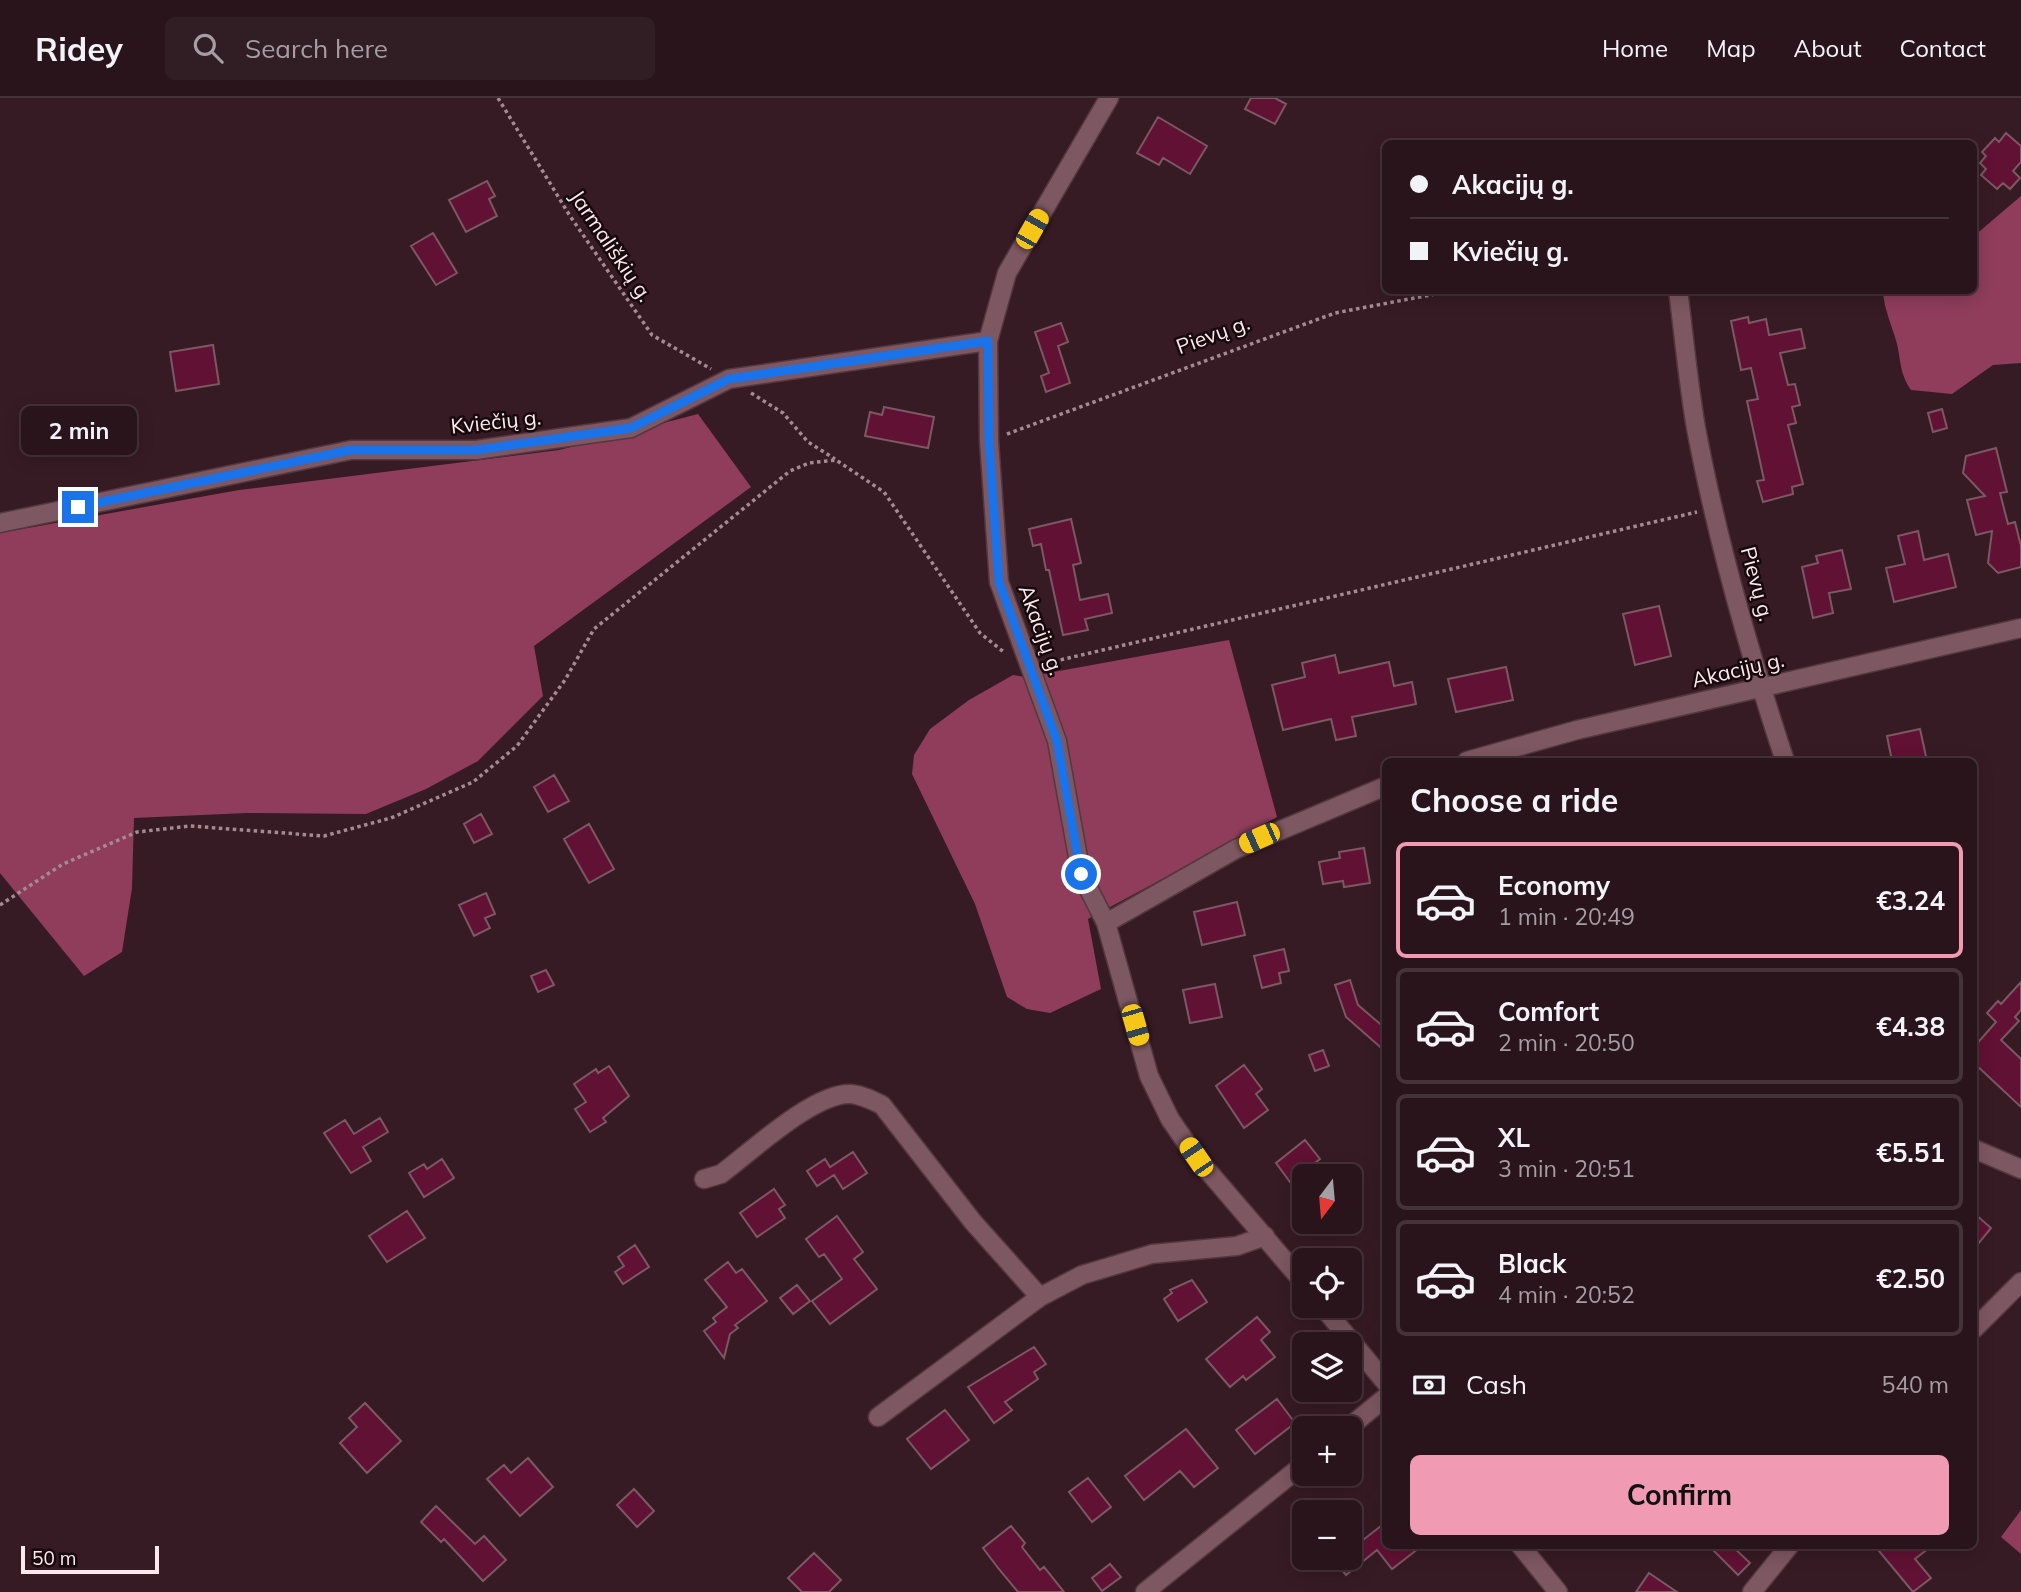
<!DOCTYPE html>
<meta charset="utf-8">
<style>
:root{--surface:#29141b;--page:#311d24;--text:#f1f3f6;--muted:#a59ea3;--line:#45333a;--accent:#f19ab4}
body{margin:0;font-family:Mulish,sans-serif;background:var(--page);color:var(--text);height:100vh;display:flex;flex-direction:column;font-size:26px;white-space:nowrap}
*{box-sizing:border-box;margin:0}
p{font-size:23px;color:var(--muted)}
.icon{flex:none;width:38px;height:38px;fill:none;stroke:currentColor;stroke-width:2;stroke-linecap:round;stroke-linejoin:round}
.map{position:relative;flex:1;overflow:hidden}
.panel{position:absolute;left:1382px;top:660px;width:595px;height:791px;display:flex;flex-direction:column;background:var(--surface);border-radius:10px;box-shadow:0 4px 18px #0003,0 0 0 2px var(--line)}
.panel>*{flex:none}
.top-card{position:absolute;left:1382px;top:42px;width:595px;height:154px;border-radius:10px;box-shadow:0 4px 18px #0003,0 0 0 2px var(--line);display:grid;align-content:center;height:154px;padding:0 28px;background:var(--surface)}
.needle{width:46px;rotate:196deg}
.fabs{position:absolute;left:1292px;top:1066px;display:grid;gap:14px}
.fabs a{display:grid;place-items:center;width:70px;height:70px;border-radius:10px;background:var(--surface);box-shadow:0 4px 18px #0003,0 0 0 2px var(--line);font-size:35px}
.scale{position:absolute;left:21px;bottom:18px;width:138px;box-sizing:border-box;padding-left:7px;border:4px solid #fee9ee;border-top:0;font-size:19px;line-height:24px;white-space:nowrap;color:#fee9ee;-webkit-text-stroke:5px #160a0e;paint-order:stroke}
.end{position:absolute;width:32px;height:32px;margin:-16px;border:9px solid #1a73e8;background:#fff;box-shadow:0 0 0 4px #fff}
.from{border-radius:50%}
.bubble{position:absolute;height:49px;border-radius:10px;background:var(--surface);box-shadow:0 4px 18px #0003,0 0 0 2px var(--line);font-size:23px;font-weight:700;line-height:49px;text-align:center}
.car{position:absolute;width:21px;height:42px;margin:-21px -10px;border-radius:9px;box-shadow:0 0 5px 2px #0007;background:linear-gradient(#f5c518 24%,#345 0 40%,#f5c518 0 76%,#345 0 86%,#f5c518 0)}
.top-card b{display:flex;align-items:center;gap:24px;height:66px;font-size:26px}
.top-card b+b{border-top:2px solid var(--line)}
.top-card i{width:18px;height:18px;background:var(--text)}
ul{padding:0;list-style:none}
li{display:flex;align-items:center;gap:21px;height:116px;margin:0 14px 10px;padding:0 14px;border:4px solid var(--line);border-radius:10px}
li div{flex:1}
li b{display:block;font-size:26px}
li em{font-style:normal;font-weight:700}
li.active{border-color:var(--accent)}
li>.icon{width:63px;height:63px;stroke-width:1.5}
h2{padding:0 28px;font-size:32px;line-height:84px}
.pay{display:flex;align-items:center;gap:18px;height:77px;padding:0 28px;font-size:26px}
.pay p{margin-inline-start:auto}
.primary-button{display:flex;gap:14px;margin-top:auto;padding:14px 28px}
.primary-button a{flex:1;height:80px;border-radius:10px;background:var(--accent);color:#111;font-size:28px;font-weight:700;line-height:80px;text-align:center}
header{display:flex;align-items:center;gap:42px;box-sizing:border-box;height:98px;padding:0 35px;background:var(--surface);border-bottom:2px solid var(--line)}
header strong{font-size:33px}
nav{display:flex;gap:38px;margin-inline-start:auto;font-size:24px}
.search{width:490px;height:63px;background:var(--page);display:flex;align-items:center;gap:18px;box-sizing:border-box;padding:0 24px;border-radius:10px;color:var(--muted);font-size:26px}
.map>svg:first-child{display:block}
.forest{fill:#8f3d5a}
.building{fill:#611133;stroke:#7b5862;stroke-width:2}
.lines{fill:none;stroke-linecap:round;stroke-linejoin:round}
.street-casing{stroke:#533840;stroke-width:21}
.path{stroke:#a38b92;stroke-width:3.5;stroke-dasharray:3.5 3.5;stroke-linecap:butt}
.street{stroke:#7d5762;stroke-width:18}
.route{stroke:#1a73e8;stroke-width:9}
.labels{text-anchor:middle;stroke-width:5;stroke-linejoin:round;paint-order:stroke}
.street-label{font-size:21px;fill:#fee9ee;stroke:#160a0e}
</style>
<header>
<strong>Ridey</strong>
<div class="search"><svg class="icon" aria-label="search" viewBox="0 0 24 24"><circle cx="10" cy="10" r="6"/><path d="M15 15l6 6"/></svg>Search here</div>
<nav><a>Home</a><a>Map</a><a>About</a><a>Contact</a></nav>
</header>
<div class="map">
<svg width="2021" height="1494" viewBox="0 0 2021 1494">
<rect width="100%" height="100%" fill="#371b24"/>
<path class="forest" d="M2021 98V265L1993 267 1952 296 1911 292C1900 276 1901 264 1897 246 1892 227 1884 212 1883 193L1974 192V138Z
M698 316 751 389 534 548 543 598 478 663 426 691 366 716 247 715 134 720 132 790 122 854 84 878 0 775V435L239 392 559 352Z
M1229 542 1277 719 1088 821 1101 891 1050 915 1027 911 1007 899 975 806 912 676 914 657 930 631 969 602 1013 577 1026 579Z
M2021 1412V1456L2001 1439Z"/>
<path class="building" d="M1251 0H1275L1286 6 1275 26 1245 11Z
M1158 19 1207 48 1190 76 1163 60 1159 67 1137 55Z
M2006 35 2021 48V64L2013 73 2020 80 2010 91 2003 85 1997 91 1981 77 1986 71 1980 65 1986 58 1982 54 1995 40 1999 44Z
M487 83 495 98 489 101 497 118 466 134 449 102Z
M433 135 457 175 436 187 411 148Z
M1748 219 1749 225 1766 221 1769 237 1801 231 1805 250 1780 255 1788 287 1795 286 1800 307 1792 309 1796 325 1788 327 1803 386 1792 389 1793 396 1763 404 1757 383 1764 382 1747 303 1758 301 1751 270 1741 272 1731 223Z
M1061 225 1068 244 1058 248 1070 285 1046 294 1041 278 1049 275 1035 234Z
M213 247 219 286 176 293 170 254Z
M884 309 934 319 928 350 865 338 870 314 882 317Z
M1942 311 1947 330 1933 334 1928 315Z
M1996 350 2007 394 2000 395 2008 426 2015 424 2021 448V469L1998 475 1988 465 1992 433 1976 437 1967 402 1985 398 1963 375 1966 358Z
M1071 421 1081 465 1073 467 1080 502 1108 496 1112 515 1085 521 1088 532 1063 537 1049 472H1046L1041 446 1033 448 1029 431Z
M1918 433 1924 462 1948 456 1956 489 1894 504 1886 470 1905 466 1898 438Z
M1842 452 1851 491 1829 495 1833 515 1813 520 1802 469 1818 465 1816 458Z
M1659 508 1671 558 1635 567 1623 516Z
M1335 557 1339 575 1389 564 1394 588 1412 584 1416 606 1352 619 1356 638 1336 642 1331 621 1283 632 1272 587 1305 579 1302 565Z
M1506 569 1513 602 1456 614 1448 581Z
M1920 631 1927 663H1892L1887 638Z
M554 677 569 703 548 714 534 689Z
M481 716 492 736 474 745 464 726Z
M589 726 614 771 589 785 564 741Z
M1364 750 1370 785 1344 789 1343 783 1323 786 1319 764 1340 760 1339 754Z
M486 795 495 816 485 820 490 830 474 838 459 807Z
M1237 804 1245 837 1202 847 1194 814Z
M1284 851 1289 873 1279 875 1281 885 1262 890 1254 858Z
M546 872 554 887 538 894 531 878Z
M1350 882 1358 907 1386 931V954L1346 919 1335 887Z
M2021 884V912L2015 919 2019 923 2001 942 2021 961V1009L1974 965V949L1996 924 1987 915 1998 903 2001 906Z
M1215 886 1222 919 1190 925 1183 892Z
M1323 952 1329 968 1315 973 1309 957Z
M1244 967 1262 991 1256 996 1268 1012 1244 1030 1216 988Z
M609 968 629 998 603 1020 606 1024 590 1034 575 1011 586 1004 574 986 596 971 598 975Z
M380 1020 388 1034 363 1049 371 1063 351 1075 324 1035 345 1022 354 1036Z
M1305 1042 1320 1061 1315 1065 1324 1078H1304L1301 1075 1290 1084 1276 1065Z
M853 1054 867 1075 843 1091 834 1077 817 1088 807 1073 825 1061 830 1069Z
M442 1061 454 1080 424 1099 409 1075 424 1066 427 1071Z
M774 1091 785 1107 779 1111 785 1120 757 1139 740 1115Z
M407 1113 425 1140 387 1164 369 1138Z
M1974 1115 1991 1130 1974 1151Z
M837 1118 863 1154 854 1161 877 1191 830 1226 812 1203 842 1181 824 1156 819 1159 806 1141Z
M635 1147 649 1169 623 1186 615 1174 624 1168 618 1159Z
M728 1164 736 1175 742 1171 767 1203 735 1227 738 1230 730 1236 724 1260 704 1233 716 1224 713 1220 727 1209 705 1182Z
M1192 1182 1207 1204 1178 1223 1164 1201 1172 1195 1170 1192Z
M797 1187 810 1203 793 1216 780 1200Z
M1257 1219 1270 1234 1261 1242 1275 1259 1246 1282 1243 1278 1230 1289 1206 1261Z
M1034 1249 1046 1266 1034 1274 1038 1281 1005 1304 1012 1312 994 1325 968 1289Z
M1277 1301 1295 1325 1255 1356 1236 1332Z
M365 1305 401 1343 367 1375 340 1345 357 1329 349 1320Z
M945 1312 969 1342 931 1371 907 1341Z
M1186 1331 1218 1370 1194 1389 1180 1373 1144 1402 1125 1378Z
M528 1360 553 1389 520 1418 487 1381 504 1367 511 1375Z
M1088 1380 1111 1409 1092 1424 1069 1394Z
M634 1391 654 1413 637 1429 617 1407Z
M436 1408 475 1446 484 1438 506 1462 483 1483 444 1441 441 1444 421 1424Z
M1386 1424V1447H1423L1392 1471 1377 1452 1346 1477 1332 1460H1349V1453Z
M1011 1428 1025 1445 1022 1449 1040 1472 1044 1469 1064 1494H1018L998 1470 983 1450Z
M1708 1447H1731L1750 1465 1738 1477Z
M1874 1447H1933L1915 1461 1931 1480 1913 1494Z
M814 1455 841 1482 829 1494H802L788 1480Z
M1110 1466 1121 1479 1102 1493 1092 1480Z
M1649 1475 1677 1494H1636Z"/>
<g class="lines">
<defs>
<path id="street" d="M1109 0 1007 175 988 243 989 343 999 484 1057 643 1081 776 1106 825 1149 978 1170 1021 1196 1059 1304 1185
M1678 192C1684 238 1688 284 1696 330 1717 442 1749 554 1785 663
M0 425 351 352H476L631 330 729 281 988 243
M1467 663 1577 632 2021 530
M1106 825 1236 751 1386 688
M1974 1051 2021 1071
M704 1081 721 1076C751 1054 814 994 851 996 862 997 872 1002 882 1007L973 1124 1040 1199
M1322 1208 1386 1285
M1974 1231 2021 1184
M878 1319 1040 1199 1082 1177 1152 1156 1237 1148 1265 1138
M1348 1330 1386 1299
M1520 1447 1558 1494
M1145 1494 1304 1366
M1752 1494 1790 1447"/>
</defs>
<use href="#street" class="street-casing"/>
<path class="path" d="M498 0 570 118 652 237 711 271
M751 295 783 315 808 344 835 361
M1007 336 1335 215 1457 192
M1047 565 1697 414
M0 807 63 766 137 734 190 728 324 738 391 720 473 684 517 648 565 582 594 531 790 373 809 365 836 362 884 394 980 535 1005 555"/>
<use href="#street" class="street"/>
</g>
<g class="lines">
<path class="route" d="M78 409 351 352H476L631 330 729 281 988 243 989 343 999 484 1057 643 1081 776"/>
</g>
<g class="labels">
<g class="street-label">
<text transform="translate(611 148) rotate(56)" y="7">Jarmališkių g.</text>
<text transform="translate(1213 237) rotate(-20)" y="7">Pievų g.</text>
<text transform="translate(496 324) rotate(-6)" y="7">Kviečių g.</text>
<text transform="translate(1757 486) rotate(75)" y="7">Pievų g.</text>
<text transform="translate(1041 532) rotate(70)" y="7">Akacijų g.</text>
<text transform="translate(1738 572) rotate(-13)" y="7">Akacijų g.</text>
</g>
</g>
</svg>
<div class="fabs">
<a><svg class="needle" viewBox="-14 -14 28 28"><path d="M0-13l5 13h-10z" fill="#e53935"/><path d="M0 13l5-13h-10z" fill="#a59ea3"/></svg></a>
<a><svg class="icon" aria-label="locate" viewBox="0 0 24 24"><circle cx="12" cy="12" r="6"/><path d="M12 2v4M12 18v4M2 12h4M18 12h4"/></svg></a>
<a><svg class="icon" aria-label="layers" viewBox="0 0 24 24"><path d="M12 4l9 5-9 5-9-5zM3 14l9 5 9-5"/></svg></a>
<a>+</a>
<a>−</a>
</div>
<div class="scale">50 m</div>
<i class="end from" style="left:1081px;top:776px"></i>
<i class="end" style="left:78px;top:409px"></i>
<div class="bubble" style="left:21px;top:308px;width:116px">2 min</div>
<i class="car" style="left:1032px;top:131px;rotate:30deg"></i>
<i class="car" style="left:1259px;top:740px;rotate:246deg"></i>
<i class="car" style="left:1135px;top:927px;rotate:164deg"></i>
<i class="car" style="left:1196px;top:1059px;rotate:326deg"></i>
<div class="top-card">
<b><i class="from"></i>Akacijų g.</b>
<b><i></i>Kviečių g.</b>
</div>
<section class="panel">
<h2>Choose a ride</h2>
<ul>
<li class="active"><svg class="icon" aria-label="car" viewBox="0 0 24 24"><path d="M5 17H2v-5l4-1 3-4h7l3 4 3 1v5h-3M9 17h6M6 11h13"/><circle cx="7" cy="17" r="2"/><circle cx="17" cy="17" r="2"/></svg><div><b>Economy</b><p>1 min · 20:49</p></div><em>€3.24</em></li>
<li><svg class="icon" aria-label="car" viewBox="0 0 24 24"><path d="M5 17H2v-5l4-1 3-4h7l3 4 3 1v5h-3M9 17h6M6 11h13"/><circle cx="7" cy="17" r="2"/><circle cx="17" cy="17" r="2"/></svg><div><b>Comfort</b><p>2 min · 20:50</p></div><em>€4.38</em></li>
<li><svg class="icon" aria-label="car" viewBox="0 0 24 24"><path d="M5 17H2v-5l4-1 3-4h7l3 4 3 1v5h-3M9 17h6M6 11h13"/><circle cx="7" cy="17" r="2"/><circle cx="17" cy="17" r="2"/></svg><div><b>XL</b><p>3 min · 20:51</p></div><em>€5.51</em></li>
<li><svg class="icon" aria-label="car" viewBox="0 0 24 24"><path d="M5 17H2v-5l4-1 3-4h7l3 4 3 1v5h-3M9 17h6M6 11h13"/><circle cx="7" cy="17" r="2"/><circle cx="17" cy="17" r="2"/></svg><div><b>Black</b><p>4 min · 20:52</p></div><em>€2.50</em></li>
</ul>
<div class="pay"><svg class="icon" aria-label="cash" viewBox="0 0 24 24"><path d="M3 7h18v10H3z"/><circle cx="12" cy="12" r="2"/></svg>Cash<p>540 m</p></div>
<div class="primary-button"><a>Confirm</a></div>
</section>
</div>
